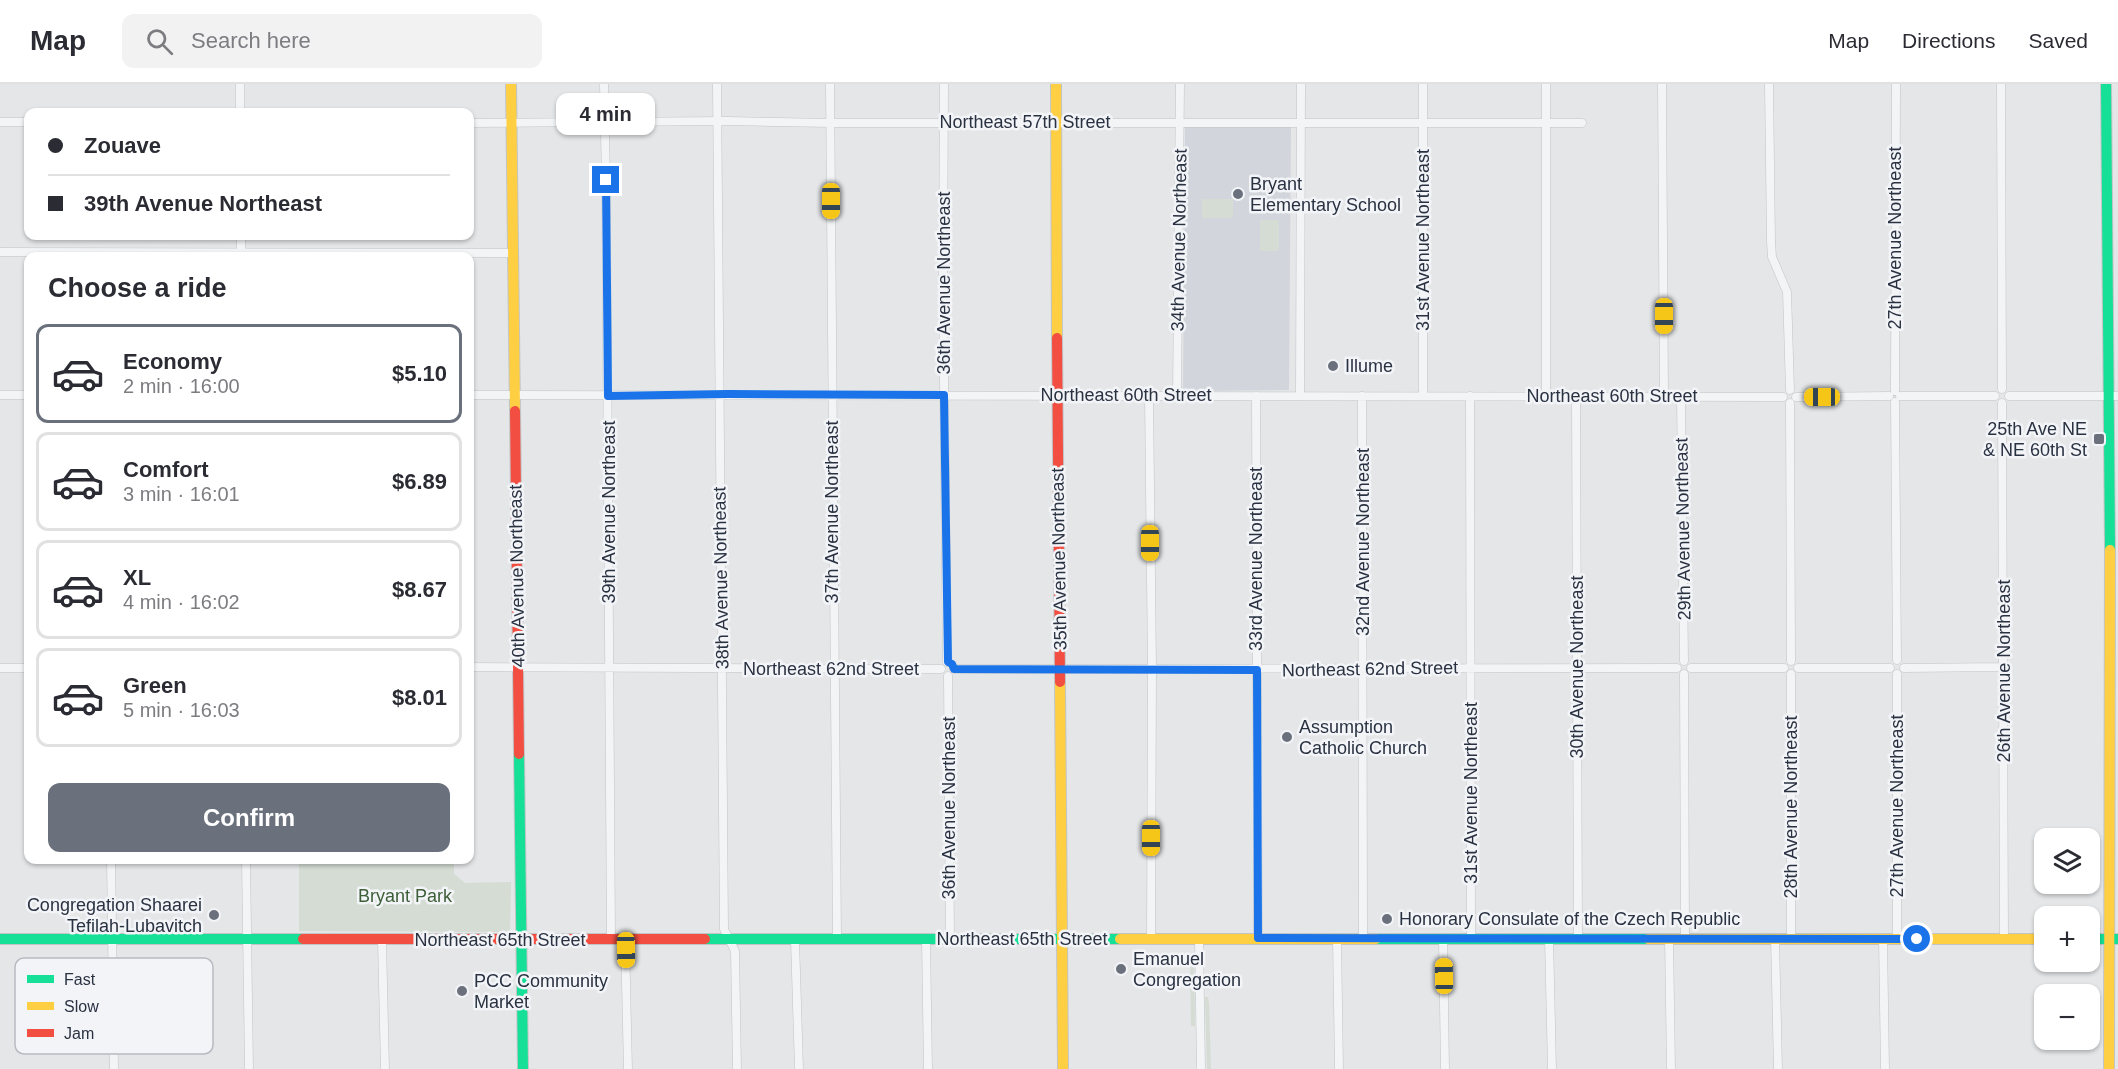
<!DOCTYPE html>
<meta charset="utf-8">
<style>
:root{--surface:#fff;--page:#f2f2f3;--text:#2b2b33;--muted:#7c7c81;--line:#e1e1e2;--accent:#6b717c}
body{margin:0;font-family:Arial,sans-serif;background:var(--page);color:var(--text);height:100vh;display:flex;flex-direction:column;font-size:22px;white-space:nowrap}
*{box-sizing:border-box;margin:0}
p{font-size:20px;color:var(--muted)}
.icon{flex:none;width:33px;height:33px;fill:none;stroke:currentColor;stroke-width:2;stroke-linecap:round;stroke-linejoin:round}
.map{position:relative;flex:1;overflow:hidden}
.details{position:absolute;left:24px;top:168px;width:450px;height:612px;display:flex;flex-direction:column;background:var(--surface);border-radius:12px;box-shadow:0 2px 4px #0004}
.details>*{flex:none}
.guide{position:absolute;left:24px;top:24px;width:450px;height:132px;border-radius:12px;box-shadow:0 2px 4px #0004;display:grid;align-content:center;height:132px;padding:0 24px;background:var(--surface)}
.tools{position:absolute;left:2034px;top:744px;display:grid;gap:12px}
.tools a{display:grid;place-items:center;width:66px;height:66px;border-radius:12px;background:var(--surface);box-shadow:0 2px 4px #0004;font-size:30px}
.end{position:absolute;width:27px;height:27px;margin:-14px;border:8px solid #1a73e8;background:#fff;box-shadow:0 0 0 3px #fff}
.from{border-radius:50%}
.bubble{position:absolute;height:42px;border-radius:12px;background:var(--surface);box-shadow:0 2px 4px #0004;font-size:20px;font-weight:700;line-height:42px;text-align:center}
.car{position:absolute;width:18px;height:36px;margin:-18px -9px;border-radius:8px;box-shadow:0 0 4px 2px #0007;background:linear-gradient(#f5c518 24%,#345 0 40%,#f5c518 0 76%,#345 0 86%,#f5c518 0)}
.guide b{display:flex;align-items:center;gap:21px;height:57px;font-size:22px}
.guide b+b{border-top:2px solid var(--line)}
.guide i{width:15px;height:15px;background:var(--text)}
ul{padding:0;list-style:none}
li{display:flex;align-items:center;gap:18px;height:99px;margin:0 12px 9px;padding:0 12px;border:3px solid var(--line);border-radius:12px}
li div{flex:1}
li b{display:block;font-size:22px}
li em{font-style:normal;font-weight:700}
li.active{border-color:var(--accent)}
li>.icon{width:54px;height:54px;stroke-width:1.5}
h2{padding:0 24px;font-size:27px;line-height:72px}
.primary-button{display:flex;gap:12px;margin-top:auto;padding:12px 24px}
.primary-button a{flex:1;height:69px;border-radius:12px;background:var(--accent);color:#fff;font-size:24px;font-weight:700;line-height:69px;text-align:center}
header{display:flex;align-items:center;gap:36px;box-sizing:border-box;height:84px;padding:0 30px;background:var(--surface);border-bottom:2px solid var(--line)}
header strong{font-size:28px}
nav{display:flex;gap:33px;margin-inline-start:auto;font-size:21px}
.search{width:420px;height:54px;background:var(--page);display:flex;align-items:center;gap:15px;box-sizing:border-box;padding:0 21px;border-radius:12px;color:var(--muted);font-size:22px}
.map>svg:first-child{display:block}
.built{fill:#d2d5db}
.green{fill:#d4dcd4}
.lines{fill:none;stroke-linecap:round;stroke-linejoin:round}
.street-casing{stroke:#c2c4c6;stroke-width:9}
.fast-casing{stroke:#c2c4c6;stroke-width:12}
.slow-casing{stroke:#c2c4c6;stroke-width:12}
.jam-casing{stroke:#c2c4c6;stroke-width:12}
.street{stroke:#f3f4f5;stroke-width:8}
.fast{stroke:#16e098;stroke-width:10}
.slow{stroke:#ffcf43;stroke-width:10}
.jam{stroke:#f24e42;stroke-width:10}
.route{stroke:#1a73e8;stroke-width:8}
.poi-dot{fill:#6b717c;stroke:#f2f4f7;stroke-width:2}
.labels{text-anchor:middle;stroke-width:5;stroke-linejoin:round;paint-order:stroke}
.street-label{font-size:18px;fill:#2a3242;stroke:#f2f4f7}
.poi-label{font-size:18px;fill:#2a3242;stroke:#f2f4f7;text-anchor:start}
.park-label{font-size:18px;fill:#3d5e37;stroke:#f2f4f7}
.key{fill:#f2f4f7;stroke:#b6bac1;stroke-width:1.5}
.key-label{font-size:16px;fill:#2a3242}
</style>
<header>
<strong>Map</strong>
<div class="search"><svg class="icon" aria-label="search" viewBox="0 0 24 24"><circle cx="10" cy="10" r="6"/><path d="M15 15l6 6"/></svg>Search here</div>
<nav><a>Map</a><a>Directions</a><a>Saved</a></nav>
</header>
<div class="map">
<svg width="2118" height="985" viewBox="0 0 2118 985">
<rect width="100%" height="100%" fill="#e4e6e8"/>
<path class="built" d="M1185 41 1291 42 1289 306 1183 307Z"/>
<path class="green" d="M1202 115H1233V134H1202Z
M1260 136H1279V167H1260Z
M299 776H454V790L465 799 511 798 510 848 299 847Z
M1190 872H1194L1195 942H1191Z
M1205 913H1208L1209 920 1211 985H1207Z"/>
<g class="lines">
<defs>
<path id="street" d="M240 0V28
M604 0 606 97 611 856
M717 0 724 845 735 867 737 985
M830 0 837 856
M944 0 943 200 947 578
M1662 0 1664 312
M1769 0 1771 158 1772 173 1787 208 1790 306
M2001 0 2002 305
M0 38H28
M470 39 727 37 831 39H1582
M241 152V172
M0 168 514 169
M1895 307 1896 0
M0 311H28
M470 311 1783 313
M1149 311 1152 586 1151 855
M1177 312 1180 0
M1256 312 1258 854
M1300 312 1301 0
M1362 312 1363 855
M1423 312V0
M1470 312 1471 855
M1546 312V0
M1576 312 1578 854
M1681 312 1684 577
M1900 312H1995
M2009 312H2118
M1796 313 1889 312
M1895 318 1897 576
M1790 319 1791 577
M2002 319 2004 855
M470 583 941 585
M0 584H28
M1691 584H1784
M1798 584H1890
M1904 584 2004 583
M954 585 1677 584
M1684 590 1685 854
M948 592 950 856
M111 776 114 985
M246 776 249 985
M1549 854 1552 985
M1669 854 1671 985
M1775 854 1778 985
M1199 855 1201 985
M1337 855 1339 985
M1443 855 1445 985
M1791 855V590
M1883 855 1885 985
M1897 855V590
M382 856 385 985
M625 856 628 985
M795 856 799 985
M926 856 928 985"/>
<path id="fast" d="M2106 0 2110 466
M519 670 523 985
M0 855H303
M705 855H1120
M1376 855H1648
M2090 855H2118"/>
<path id="slow" d="M511 0 515 327
M1056 0 1057 254
M1060 598 1063 985
M1120 855H1376
M1648 855H2044
M2109 985 2110 466"/>
<path id="jam" d="M1057 254 1060 598
M515 327 519 670
M303 855H705"/>
</defs>
<use href="#street" class="street-casing"/>
<use href="#fast" class="fast-casing"/>
<use href="#slow" class="slow-casing"/>
<use href="#jam" class="jam-casing"/>
<use href="#street" class="street"/>
<use href="#fast" class="fast"/>
<use href="#slow" class="slow"/>
<use href="#jam" class="jam"/>
</g>
<g class="lines">
<path class="route" d="M606 96 608 312 728 310 944 311 948 578 952 580 954 585 1257 586 1258 854 1917 855"/>
</g>
<g class="poi-dot">
<circle cx="1238" cy="110" r="6"/>
<circle cx="1333" cy="282" r="6"/>
<rect x="2093" y="349" width="12" height="12" rx="3"/>
<circle cx="1287" cy="653" r="6"/>
<circle cx="214" cy="831" r="6"/>
<circle cx="1387" cy="835" r="6"/>
<circle cx="1121" cy="885" r="6"/>
<circle cx="462" cy="907" r="6"/>
</g>
<g class="labels">
<g class="street-label">
<text x="1025" y="44">Northeast 57th Street</text>
<text transform="translate(1895 154) rotate(-90)" y="6">27th Avenue Northeast</text>
<text transform="translate(1179 156) rotate(-89)" y="6">34th Avenue Northeast</text>
<text transform="translate(1423 156) rotate(-90)" y="6">31st Avenue Northeast</text>
<text transform="translate(944 199) rotate(-90)" y="6">36th Avenue Northeast</text>
<text x="1126" y="317">Northeast 60th Street</text>
<text x="1612" y="318">Northeast 60th Street</text>
<text transform="translate(609 428) rotate(-90)" y="6">39th Avenue Northeast</text>
<text transform="translate(832 428) rotate(-90)" y="6">37th Avenue Northeast</text>
<text transform="translate(1683 445) rotate(-91)" y="6">29th Avenue Northeast</text>
<text transform="translate(1363 458) rotate(-90)" y="6">32nd Avenue Northeast</text>
<text transform="translate(1059 475) rotate(-91)" y="6">35th Avenue Northeast</text>
<text transform="translate(1256 475) rotate(-90)" y="6">33rd Avenue Northeast</text>
<text transform="translate(517 492) rotate(-91)" y="6">40th Avenue Northeast</text>
<text transform="translate(721 494) rotate(-91)" y="6">38th Avenue Northeast</text>
<text transform="translate(1577 583) rotate(-90)" y="6">30th Avenue Northeast</text>
<text x="831" y="591">Northeast 62nd Street</text>
<text transform="translate(1370 585) rotate(-1)" y="6">Northeast 62nd Street</text>
<text transform="translate(2004 587) rotate(-90)" y="6">26th Avenue Northeast</text>
<text transform="translate(1471 709) rotate(-90)" y="6">31st Avenue Northeast</text>
<text transform="translate(1897 722) rotate(-90)" y="6">27th Avenue Northeast</text>
<text transform="translate(1791 723) rotate(-90)" y="6">28th Avenue Northeast</text>
<text transform="translate(949 724) rotate(-90)" y="6">36th Avenue Northeast</text>
<text x="1022" y="861">Northeast 65th Street</text>
<text x="500" y="862">Northeast 65th Street</text>
</g>
<g class="poi-label">
<text x="1250" y="106">Bryant<tspan x="1250" dy="21">Elementary School</tspan></text>
<text x="1345" y="288">Illume</text>
<text x="2087" y="351" text-anchor="end">25th Ave NE<tspan x="2087" dy="21">&amp; NE 60th St</tspan></text>
<text x="1299" y="649">Assumption<tspan x="1299" dy="21">Catholic Church</tspan></text>
<text x="202" y="827" text-anchor="end">Congregation Shaarei<tspan x="202" dy="21">Tefilah-Lubavitch</tspan></text>
<text x="1399" y="841">Honorary Consulate of the Czech Republic</text>
<text x="1133" y="881">Emanuel<tspan x="1133" dy="21">Congregation</tspan></text>
<text x="474" y="903">PCC Community<tspan x="474" dy="21">Market</tspan></text>
</g>
<g class="park-label">
<text x="405" y="818">Bryant Park</text>
</g>
</g>
<rect x="15" y="874" width="198" height="96" rx="9" class="key"/>
<rect x="27" y="891" width="27" height="8" fill="#16e098"/>
<rect x="27" y="918" width="27" height="8" fill="#ffcf43"/>
<rect x="27" y="945" width="27" height="8" fill="#f24e42"/>
<g class="key-label">
<text x="64" y="901">Fast</text>
<text x="64" y="928">Slow</text>
<text x="64" y="955">Jam</text>
</g>
</svg>
<div class="tools">
<a><svg class="icon" aria-label="layers" viewBox="0 0 24 24"><path d="M12 4l9 5-9 5-9-5zM3 14l9 5 9-5"/></svg></a>
<a>+</a>
<a>−</a>
</div>
<i class="end from" style="left:1917px;top:855px"></i>
<i class="end" style="left:606px;top:96px"></i>
<div class="bubble" style="left:556px;top:9px;width:99px">4 min</div>
<i class="car" style="left:831px;top:117px;rotate:180deg"></i>
<i class="car" style="left:1664px;top:232px;rotate:180deg"></i>
<i class="car" style="left:1822px;top:313px;rotate:270deg"></i>
<i class="car" style="left:1150px;top:459px;rotate:180deg"></i>
<i class="car" style="left:1151px;top:754px;rotate:180deg"></i>
<i class="car" style="left:626px;top:866px;rotate:179deg"></i>
<i class="car" style="left:1444px;top:892px;rotate:359deg"></i>
<div class="guide">
<b><i class="from"></i>Zouave</b>
<b><i></i>39th Avenue Northeast</b>
</div>
<section class="details">
<h2>Choose a ride</h2>
<ul>
<li class="active"><svg class="icon" aria-label="car" viewBox="0 0 24 24"><path d="M5 17H2v-5l4-1 3-4h7l3 4 3 1v5h-3M9 17h6M6 11h13"/><circle cx="7" cy="17" r="2"/><circle cx="17" cy="17" r="2"/></svg><div><b>Economy</b><p>2 min · 16:00</p></div><em>$5.10</em></li>
<li><svg class="icon" aria-label="car" viewBox="0 0 24 24"><path d="M5 17H2v-5l4-1 3-4h7l3 4 3 1v5h-3M9 17h6M6 11h13"/><circle cx="7" cy="17" r="2"/><circle cx="17" cy="17" r="2"/></svg><div><b>Comfort</b><p>3 min · 16:01</p></div><em>$6.89</em></li>
<li><svg class="icon" aria-label="car" viewBox="0 0 24 24"><path d="M5 17H2v-5l4-1 3-4h7l3 4 3 1v5h-3M9 17h6M6 11h13"/><circle cx="7" cy="17" r="2"/><circle cx="17" cy="17" r="2"/></svg><div><b>XL</b><p>4 min · 16:02</p></div><em>$8.67</em></li>
<li><svg class="icon" aria-label="car" viewBox="0 0 24 24"><path d="M5 17H2v-5l4-1 3-4h7l3 4 3 1v5h-3M9 17h6M6 11h13"/><circle cx="7" cy="17" r="2"/><circle cx="17" cy="17" r="2"/></svg><div><b>Green</b><p>5 min · 16:03</p></div><em>$8.01</em></li>
</ul>
<div class="primary-button"><a>Confirm</a></div>
</section>
</div>
